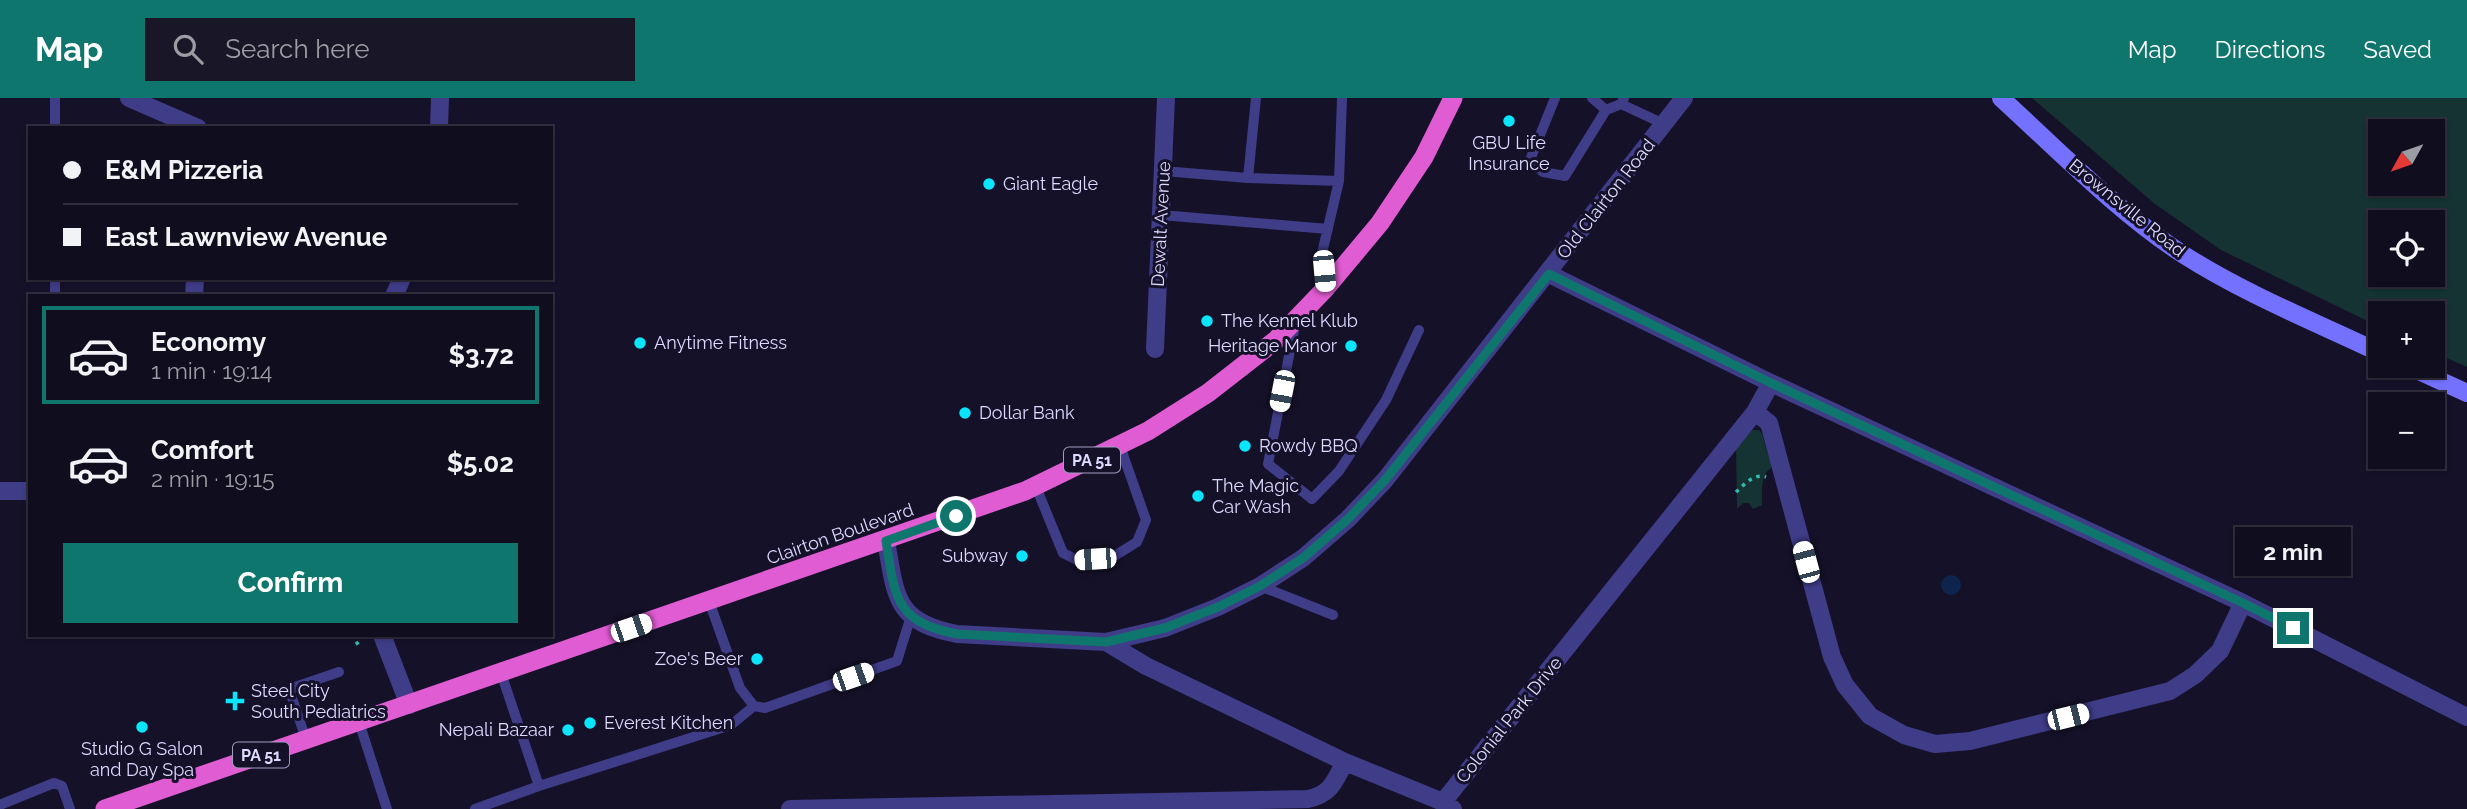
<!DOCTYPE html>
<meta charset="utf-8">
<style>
:root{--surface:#100d1f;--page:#191628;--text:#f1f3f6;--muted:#9c9ca4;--line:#302d3d;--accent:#0f766e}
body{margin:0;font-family:Raleway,sans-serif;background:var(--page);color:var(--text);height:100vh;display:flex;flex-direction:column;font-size:26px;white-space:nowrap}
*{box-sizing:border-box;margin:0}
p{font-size:23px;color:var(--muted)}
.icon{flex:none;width:38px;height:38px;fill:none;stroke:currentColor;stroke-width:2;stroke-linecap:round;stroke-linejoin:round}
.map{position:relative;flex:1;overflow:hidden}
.drawer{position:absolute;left:28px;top:196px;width:525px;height:343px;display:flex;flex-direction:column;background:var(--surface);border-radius:0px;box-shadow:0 2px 5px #0004,0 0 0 2px var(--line)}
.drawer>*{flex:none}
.banner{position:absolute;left:28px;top:28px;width:525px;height:154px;border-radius:0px;box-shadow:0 2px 5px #0004,0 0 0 2px var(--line);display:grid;align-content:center;height:154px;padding:0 35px;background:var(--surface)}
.needle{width:46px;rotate:230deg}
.controls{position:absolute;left:2368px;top:21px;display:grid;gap:14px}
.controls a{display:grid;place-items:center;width:77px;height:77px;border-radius:0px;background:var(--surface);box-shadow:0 2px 5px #0004,0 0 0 2px var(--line);font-size:35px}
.end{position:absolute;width:32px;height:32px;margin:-16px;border:9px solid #0f766e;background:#fff;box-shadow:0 0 0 4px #fff}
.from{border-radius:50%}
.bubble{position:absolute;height:49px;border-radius:0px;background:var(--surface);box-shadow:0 2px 5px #0004,0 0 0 2px var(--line);font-size:23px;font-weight:700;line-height:49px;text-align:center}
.car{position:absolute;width:21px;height:42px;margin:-21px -10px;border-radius:9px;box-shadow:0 0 5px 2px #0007;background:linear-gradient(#fff 24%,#345 0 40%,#fff 0 76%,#345 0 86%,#fff 0)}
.banner b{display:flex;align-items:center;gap:24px;height:66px;font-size:26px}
.banner b+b{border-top:2px solid var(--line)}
.banner i{width:18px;height:18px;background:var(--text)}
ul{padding:12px 0 0;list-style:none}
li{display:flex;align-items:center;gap:21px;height:98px;margin:0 14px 10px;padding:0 21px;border:4px solid transparent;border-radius:0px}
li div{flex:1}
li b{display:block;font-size:26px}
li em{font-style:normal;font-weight:700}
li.active{border-color:var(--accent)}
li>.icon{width:63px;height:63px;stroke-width:1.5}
.primary-button{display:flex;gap:14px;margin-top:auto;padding:14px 35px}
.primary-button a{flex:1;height:80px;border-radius:0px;background:var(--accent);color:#fff;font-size:28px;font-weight:700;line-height:80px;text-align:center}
header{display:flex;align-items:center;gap:42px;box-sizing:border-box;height:98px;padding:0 35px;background:var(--accent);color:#fff}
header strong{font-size:33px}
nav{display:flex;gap:38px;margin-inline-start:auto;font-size:24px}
.search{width:490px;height:63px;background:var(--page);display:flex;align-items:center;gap:18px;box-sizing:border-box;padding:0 24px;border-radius:0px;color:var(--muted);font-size:26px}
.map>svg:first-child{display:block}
.green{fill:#143332;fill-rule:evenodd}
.water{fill:#0d254c}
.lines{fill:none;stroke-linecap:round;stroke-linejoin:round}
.path{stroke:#31bbb2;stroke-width:3.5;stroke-dasharray:3.5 5;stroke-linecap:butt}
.service{stroke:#3f3c88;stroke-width:10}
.minor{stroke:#3f3c88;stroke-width:18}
.secondary{stroke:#7471fe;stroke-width:18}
.trunk{stroke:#e05cd2;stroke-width:19}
.route{stroke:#0f766e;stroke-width:9}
.poi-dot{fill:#08e5fd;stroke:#151129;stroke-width:2.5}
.labels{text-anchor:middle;stroke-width:6;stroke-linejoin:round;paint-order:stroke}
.shield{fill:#151129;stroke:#a19dbf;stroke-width:2}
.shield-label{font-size:16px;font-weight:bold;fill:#ddd9ff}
.poi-label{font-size:18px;fill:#ddd9ff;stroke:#151129;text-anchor:start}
.street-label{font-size:18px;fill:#ddd9ff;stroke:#151129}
</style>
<header>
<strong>Map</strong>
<div class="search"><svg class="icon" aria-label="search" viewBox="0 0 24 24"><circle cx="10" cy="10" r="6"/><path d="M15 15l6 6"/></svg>Search here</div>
<nav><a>Map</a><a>Directions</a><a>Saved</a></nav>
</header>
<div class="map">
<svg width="2467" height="711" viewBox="0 0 2467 711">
<rect width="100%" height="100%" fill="#151129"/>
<path class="green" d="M2032 0H2467V269L2433 254 2432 215H2380V229L2221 152 2155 106ZM2380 33H2432V86H2380ZM2380 124H2432V177H2380Z
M1751 332H1759L1762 336 1772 369C1760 377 1762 394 1762 407L1753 411 1749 405H1743L1737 411 1736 351Z"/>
<path class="water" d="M1941 487a10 10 0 1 1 20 0a10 10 0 1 1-20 0Z"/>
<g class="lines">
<path class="path" d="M1736 394C1745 386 1754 375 1766 379
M351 537 360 549"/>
<path class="service" d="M55 0V30
M1555 0 1530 62 1543 74 1565 78 1606 12 1621 6
M1592 0 1606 12
M1624 0 1621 6 1664 26
M1163 73 1248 80 1339 83
M1248 80 1256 0
M1161 117 1328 131
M55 180V198
M1325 191 1322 155 1339 83 1342 0
M1295 227 1268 366 1312 401 1339 373 1386 302 1419 232
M1036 389 1063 455 1079 463 1111 460 1137 444 1146 422 1120 348
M1260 488 1333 517
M709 503 740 590 754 608 765 610 897 563 911 518
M501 575 539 688
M359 624 387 711
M306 641 289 591 339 574
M0 708 2 706 54 685 62 688 70 711
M475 711 539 688 731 627 754 608"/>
<path class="minor" d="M129 0 198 30
M439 30 440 0
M1549 176 1771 285 2243 505 2467 619
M194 198 195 180
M394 198 402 180
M1155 251 1166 0
M1755 314 1769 325 1832 559 1845 587 1870 618 1904 637 1935 646 1970 643 2170 593 2195 577 2220 553 2243 505
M0 393H30
M886 443C896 498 894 524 957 536L1106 544 1165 530 1218 509 1260 488 1303 460 1348 421 1385 382 1684 0
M382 537 409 607
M1106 544 1146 568 1345 664 1443 704 1453 711
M1443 704 1755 314 1771 285
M790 711 1308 701C1332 696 1334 683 1345 664"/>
<path class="secondary" d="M2001 0C2058 52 2120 116 2184 157 2245 196 2315 224 2380 255
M2408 268 2467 295"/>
<path class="trunk" d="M105 711 1025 393 1148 333 1208 295 1276 242 1325 191 1380 125 1424 59 1453 0"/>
</g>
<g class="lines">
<path class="route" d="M956 418 886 443C895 498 894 524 957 536L1106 544 1165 530 1218 509 1260 488 1303 460 1348 421 1385 382 1549 176 1771 285 2243 505 2293 530"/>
</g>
<g class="poi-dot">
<circle cx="1509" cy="23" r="7"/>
<circle cx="989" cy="86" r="7"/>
<circle cx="1207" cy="223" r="7"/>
<circle cx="640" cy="245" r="7"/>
<circle cx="1351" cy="248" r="7"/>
<circle cx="965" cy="315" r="7"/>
<circle cx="1245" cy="348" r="7"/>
<circle cx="1198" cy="398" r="7"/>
<circle cx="1022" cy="458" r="7"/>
<circle cx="757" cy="561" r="7"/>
<path d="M231.5 592.5h7v7h7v7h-7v7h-7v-7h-7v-7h7z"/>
<circle cx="590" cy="625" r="7"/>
<circle cx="142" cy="629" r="7"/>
<circle cx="568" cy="632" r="7"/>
</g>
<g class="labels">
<g class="shield">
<rect x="1064" y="349.5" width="56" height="25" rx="5"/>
<rect x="233" y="644.5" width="56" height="25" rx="5"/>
</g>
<g class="shield-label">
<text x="1092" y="368">PA 51</text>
<text x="261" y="663">PA 51</text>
</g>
<g class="poi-label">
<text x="1509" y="51" text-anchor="middle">GBU Life<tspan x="1509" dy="21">Insurance</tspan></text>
<text x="1003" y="92">Giant Eagle</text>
<text x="1221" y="229">The Kennel Klub</text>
<text x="654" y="251">Anytime Fitness</text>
<text x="1337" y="254" text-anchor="end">Heritage Manor</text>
<text x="979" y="321">Dollar Bank</text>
<text x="1259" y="354">Rowdy BBQ</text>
<text x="1212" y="394">The Magic<tspan x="1212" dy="21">Car Wash</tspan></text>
<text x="1008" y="464" text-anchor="end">Subway</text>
<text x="743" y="567" text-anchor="end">Zoe's Beer</text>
<text x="251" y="599">Steel City<tspan x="251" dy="21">South Pediatrics</tspan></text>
<text x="604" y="631">Everest Kitchen</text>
<text x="554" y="638" text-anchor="end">Nepali Bazaar</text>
<text x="142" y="657" text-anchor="middle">Studio G Salon<tspan x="142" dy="21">and Day Spa</tspan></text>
</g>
<g class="street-label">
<text transform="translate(1606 101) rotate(-52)" y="6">Old Clairton Road</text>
<text transform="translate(2127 110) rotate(39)" y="6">Brownsville Road</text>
<text transform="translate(1161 126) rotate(-87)" y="6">Dewalt Avenue</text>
<text transform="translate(840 436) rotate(-19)" y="6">Clairton Boulevard</text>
<text transform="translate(1509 622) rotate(-51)" y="6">Colonial Park Drive</text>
</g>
</g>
</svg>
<div class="controls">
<a><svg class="needle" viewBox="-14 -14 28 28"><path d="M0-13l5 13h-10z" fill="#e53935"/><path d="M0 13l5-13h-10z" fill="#9c9ca4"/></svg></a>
<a><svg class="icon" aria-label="locate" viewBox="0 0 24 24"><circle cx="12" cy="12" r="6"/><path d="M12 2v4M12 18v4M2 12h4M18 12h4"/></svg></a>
<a>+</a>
<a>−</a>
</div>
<i class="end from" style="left:956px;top:418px"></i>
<i class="end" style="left:2293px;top:530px"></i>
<div class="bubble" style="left:2235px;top:429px;width:116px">2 min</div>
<i class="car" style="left:1324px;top:173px;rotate:175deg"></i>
<i class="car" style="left:1282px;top:293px;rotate:191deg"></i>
<i class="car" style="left:1095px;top:461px;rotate:266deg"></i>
<i class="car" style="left:1806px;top:464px;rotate:345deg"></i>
<i class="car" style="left:631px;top:530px;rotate:71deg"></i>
<i class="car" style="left:853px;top:579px;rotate:71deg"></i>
<i class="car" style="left:2068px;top:619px;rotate:76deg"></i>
<div class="banner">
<b><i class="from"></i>E&amp;M Pizzeria</b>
<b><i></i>East Lawnview Avenue</b>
</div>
<section class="drawer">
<ul>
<li class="active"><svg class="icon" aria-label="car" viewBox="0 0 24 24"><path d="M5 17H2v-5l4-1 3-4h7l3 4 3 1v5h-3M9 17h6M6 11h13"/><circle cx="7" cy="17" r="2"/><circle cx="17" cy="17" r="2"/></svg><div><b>Economy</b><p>1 min · 19:14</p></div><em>$3.72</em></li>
<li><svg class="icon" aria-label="car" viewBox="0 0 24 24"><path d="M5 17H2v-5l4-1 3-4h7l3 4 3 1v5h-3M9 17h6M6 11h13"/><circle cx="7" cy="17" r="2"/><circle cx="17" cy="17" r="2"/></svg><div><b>Comfort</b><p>2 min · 19:15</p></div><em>$5.02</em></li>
</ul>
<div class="primary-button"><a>Confirm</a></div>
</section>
</div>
